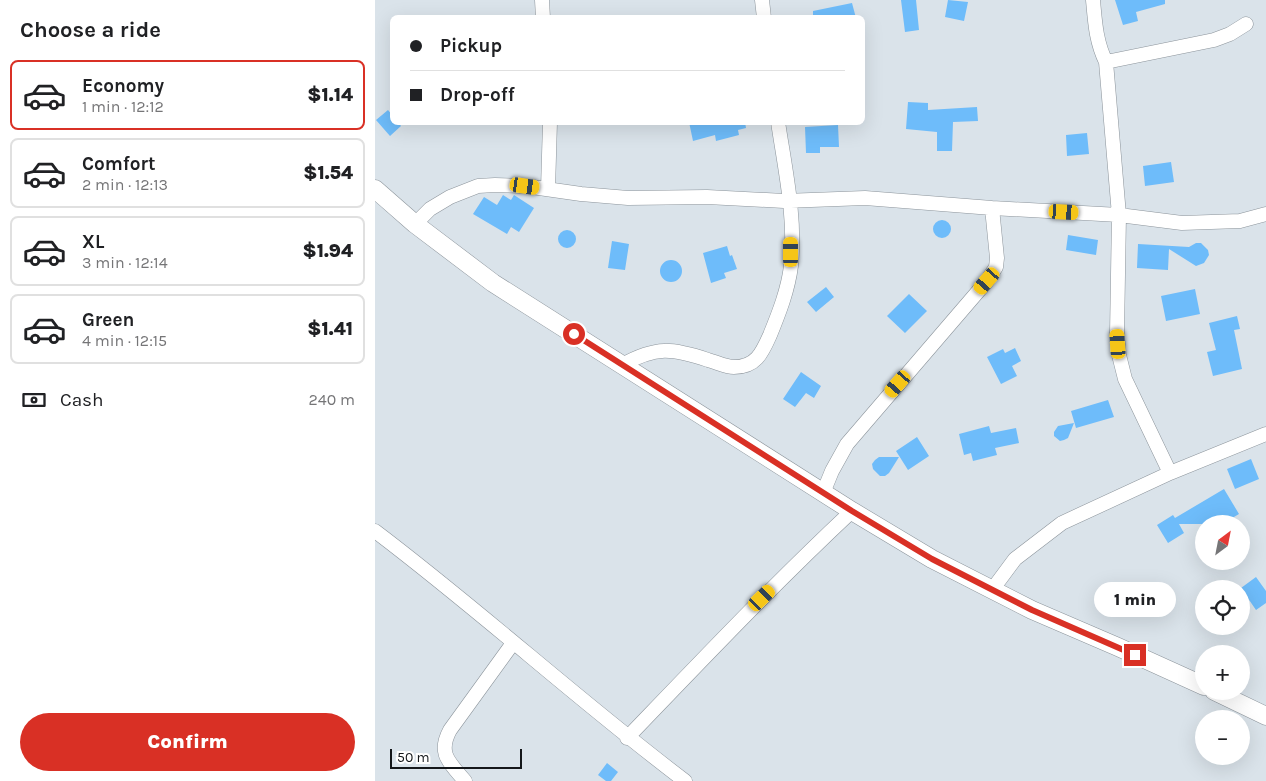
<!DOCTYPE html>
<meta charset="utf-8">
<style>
:root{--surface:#fff;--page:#f2f2f2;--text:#202124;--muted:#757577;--line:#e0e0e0;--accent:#d93025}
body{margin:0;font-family:Karla,sans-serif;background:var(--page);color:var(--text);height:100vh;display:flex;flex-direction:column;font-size:19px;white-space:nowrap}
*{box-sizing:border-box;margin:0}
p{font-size:16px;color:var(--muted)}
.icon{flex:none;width:28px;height:28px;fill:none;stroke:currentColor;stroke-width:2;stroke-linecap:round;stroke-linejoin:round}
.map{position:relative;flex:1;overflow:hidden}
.drawer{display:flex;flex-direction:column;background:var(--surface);width:375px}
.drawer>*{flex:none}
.hud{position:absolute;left:15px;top:15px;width:475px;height:110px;border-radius:8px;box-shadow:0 5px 20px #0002;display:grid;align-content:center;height:110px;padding:0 20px;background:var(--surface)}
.needle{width:32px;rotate:32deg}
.buttons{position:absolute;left:820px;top:515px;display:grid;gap:10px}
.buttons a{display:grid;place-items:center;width:55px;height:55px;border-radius:50%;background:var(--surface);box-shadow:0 5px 20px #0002;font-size:25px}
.scale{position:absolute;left:15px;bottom:12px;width:132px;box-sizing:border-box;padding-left:5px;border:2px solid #14171a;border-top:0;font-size:14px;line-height:18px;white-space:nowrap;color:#14171a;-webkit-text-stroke:4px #fff;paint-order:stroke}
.end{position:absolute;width:22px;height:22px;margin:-11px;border:6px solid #d93025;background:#fff;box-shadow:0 0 0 2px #fff}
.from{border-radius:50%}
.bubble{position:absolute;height:35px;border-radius:18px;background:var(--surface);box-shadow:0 5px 20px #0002;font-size:16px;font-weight:800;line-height:35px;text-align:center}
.car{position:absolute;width:15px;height:30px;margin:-15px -8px;border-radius:6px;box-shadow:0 0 4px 1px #0007;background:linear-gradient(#f5c518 24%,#345 0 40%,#f5c518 0 76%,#345 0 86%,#f5c518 0)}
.hud b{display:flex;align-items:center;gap:18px;height:48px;font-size:19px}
.hud b+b{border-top:1px solid var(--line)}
.hud i{width:12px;height:12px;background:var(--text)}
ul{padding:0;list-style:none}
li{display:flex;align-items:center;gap:15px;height:70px;margin:0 10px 8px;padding:0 10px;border:2px solid var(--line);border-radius:8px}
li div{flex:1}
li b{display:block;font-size:19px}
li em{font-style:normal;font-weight:800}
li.selected{border-color:var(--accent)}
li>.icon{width:45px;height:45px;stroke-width:1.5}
h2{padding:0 20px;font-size:22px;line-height:60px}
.pay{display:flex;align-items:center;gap:12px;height:55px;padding:0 20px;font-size:19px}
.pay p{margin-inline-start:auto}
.button{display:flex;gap:10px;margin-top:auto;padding:10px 20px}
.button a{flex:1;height:58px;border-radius:30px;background:var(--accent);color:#fff;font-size:20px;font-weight:800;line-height:58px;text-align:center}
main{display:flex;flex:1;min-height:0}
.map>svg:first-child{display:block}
.building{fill:#6ebcfa}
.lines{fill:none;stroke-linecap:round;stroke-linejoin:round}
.minor-casing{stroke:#8c949b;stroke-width:15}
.tertiary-casing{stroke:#8c949b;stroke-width:19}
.minor{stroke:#fff;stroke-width:14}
.tertiary{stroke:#fff;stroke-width:18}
.route{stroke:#d93025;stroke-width:6}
</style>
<main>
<section class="drawer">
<h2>Choose a ride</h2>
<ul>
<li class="selected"><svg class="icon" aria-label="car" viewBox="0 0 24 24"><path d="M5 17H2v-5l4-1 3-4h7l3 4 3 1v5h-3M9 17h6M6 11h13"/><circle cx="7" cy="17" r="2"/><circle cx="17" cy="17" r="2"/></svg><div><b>Economy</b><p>1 min · 12:12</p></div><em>$1.14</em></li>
<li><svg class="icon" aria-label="car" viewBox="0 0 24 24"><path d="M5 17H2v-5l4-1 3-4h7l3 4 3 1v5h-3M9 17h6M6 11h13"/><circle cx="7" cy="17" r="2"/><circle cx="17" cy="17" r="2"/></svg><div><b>Comfort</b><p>2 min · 12:13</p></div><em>$1.54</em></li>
<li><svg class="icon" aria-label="car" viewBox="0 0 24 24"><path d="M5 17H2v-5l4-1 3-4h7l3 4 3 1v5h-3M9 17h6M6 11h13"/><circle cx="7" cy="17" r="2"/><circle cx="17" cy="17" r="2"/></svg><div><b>XL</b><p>3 min · 12:14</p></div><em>$1.94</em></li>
<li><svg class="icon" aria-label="car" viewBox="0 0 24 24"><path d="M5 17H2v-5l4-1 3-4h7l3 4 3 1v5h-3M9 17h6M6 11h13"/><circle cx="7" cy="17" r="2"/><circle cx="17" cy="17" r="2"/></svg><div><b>Green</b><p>4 min · 12:15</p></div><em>$1.41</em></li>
</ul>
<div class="pay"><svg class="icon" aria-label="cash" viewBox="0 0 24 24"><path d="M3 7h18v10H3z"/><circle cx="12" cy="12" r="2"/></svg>Cash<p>240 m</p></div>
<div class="button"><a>Confirm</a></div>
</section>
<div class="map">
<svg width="891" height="781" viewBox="0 0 891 781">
<rect width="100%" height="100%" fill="#dae3ea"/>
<path class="building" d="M526 0H541L544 30 530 32Z
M573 0 593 2 589 21 570 17Z
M740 0H790V4L761 12 763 21 748 25Z
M477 3 481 18H438V11Z
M533 102 553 103V110L602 107 603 121 578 122 577 151H562V132L531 129Z
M13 110 18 116V122H23L26 126 15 136 1 120Z
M314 122H370L371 128 363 130 364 135 341 141 340 135 318 141Z
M463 125 464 147H445V153H431L430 127Z
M712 133 714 154 692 156 691 135Z
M796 162 799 182 770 186 768 166Z
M128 195 136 200 139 195 159 208 144 232 136 227 132 234 98 214 109 197 122 205Z
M558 229a9 9 0 1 1 18 0a9 9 0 1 1-18 0Z
M183 239a9 9 0 1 1 18 0a9 9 0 1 1-18 0Z
M693 235 723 240 721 255 691 250Z
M237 241 254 244 250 270 233 268Z
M821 243H826L833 250 834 255 829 263 821 266 794 249 793 270 762 268 763 244 814 247Z
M352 246 355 256 357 255 362 269 349 273 351 278 336 283 328 253Z
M285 271a11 11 0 1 1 22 0a11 11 0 1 1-22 0Z
M451 287 459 297 441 312 432 302Z
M820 289 825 314 791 321 786 296Z
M534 294 552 311 530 333 512 316Z
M862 316 865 329 859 330 867 369 838 376 832 352 841 350 834 323Z
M640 348 646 361 637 366 642 376 626 384 612 357 628 349 630 353Z
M426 372 446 386 439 398 431 393 420 407 408 399Z
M733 400 739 417 701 428 696 411Z
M699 423 693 438 689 440 685 441 679 436V432L683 426Z
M614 426 616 433 641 428 644 443 620 448 622 455 598 461 596 453 589 455 584 434Z
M542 437 554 456 533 470 521 451Z
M504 457H524L514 473 510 476H505L498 469 497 464 500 460Z
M876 459 884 479 860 489 852 469Z
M849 489 864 514 847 524H804L809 533 793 543 782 525 798 515 800 518Z
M881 577 891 591V603L881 610 866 588Z
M232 763 243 772 236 781H231L223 775Z"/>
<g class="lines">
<defs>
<path id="minor" d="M167 0 168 18
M387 0 389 18
M718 0C720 22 721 42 731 62L744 215 742 334 744 355 750 379 795 473
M731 62 839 40 855 34 871 24
M173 189 175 122
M40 224 55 209 75 197 103 186 120 185 150 186 206 194 253 198 332 197 409 201 490 198 617 208 744 215 807 223 865 221 891 214
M247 365C281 346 297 348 333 360 341 362 351 367 359 367 381 367 387 353 395 335 404 313 413 290 416 266 421 218 410 169 403 122
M448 493 457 471 472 444 612 281 621 267 622 258 617 208
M0 531C106 611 204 701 310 781
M617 590 640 559 687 523 795 473 891 434
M252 738C326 661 399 584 477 511
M90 781C75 763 62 754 75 730L138 643"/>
<path id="tertiary" d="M0 189 40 224 118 283 477 511 557 559 657 610 743 647 829 686
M839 691 891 716"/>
</defs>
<use href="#minor" class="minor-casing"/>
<use href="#tertiary" class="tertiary-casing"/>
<use href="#minor" class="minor"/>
<use href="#tertiary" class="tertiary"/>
</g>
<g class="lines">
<path class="route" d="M199 334 477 511 557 559 657 610 760 655"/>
</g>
</svg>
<div class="buttons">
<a><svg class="needle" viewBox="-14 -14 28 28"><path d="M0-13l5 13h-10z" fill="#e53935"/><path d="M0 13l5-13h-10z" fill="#757577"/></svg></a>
<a><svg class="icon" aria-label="locate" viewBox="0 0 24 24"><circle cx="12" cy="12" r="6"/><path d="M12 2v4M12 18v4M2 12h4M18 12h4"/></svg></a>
<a>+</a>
<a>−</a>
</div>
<div class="scale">50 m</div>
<i class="end from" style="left:199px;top:334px"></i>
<i class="end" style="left:760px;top:655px"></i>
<div class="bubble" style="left:719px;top:582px;width:82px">1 min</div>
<i class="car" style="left:150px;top:186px;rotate:98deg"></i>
<i class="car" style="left:689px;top:212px;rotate:93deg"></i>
<i class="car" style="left:416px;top:252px;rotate:0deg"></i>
<i class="car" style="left:612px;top:281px;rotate:221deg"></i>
<i class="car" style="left:743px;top:344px;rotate:356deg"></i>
<i class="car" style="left:523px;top:384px;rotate:221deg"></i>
<i class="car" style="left:387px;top:598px;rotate:46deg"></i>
<div class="hud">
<b><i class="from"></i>Pickup</b>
<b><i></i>Drop-off</b>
</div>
</div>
</main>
